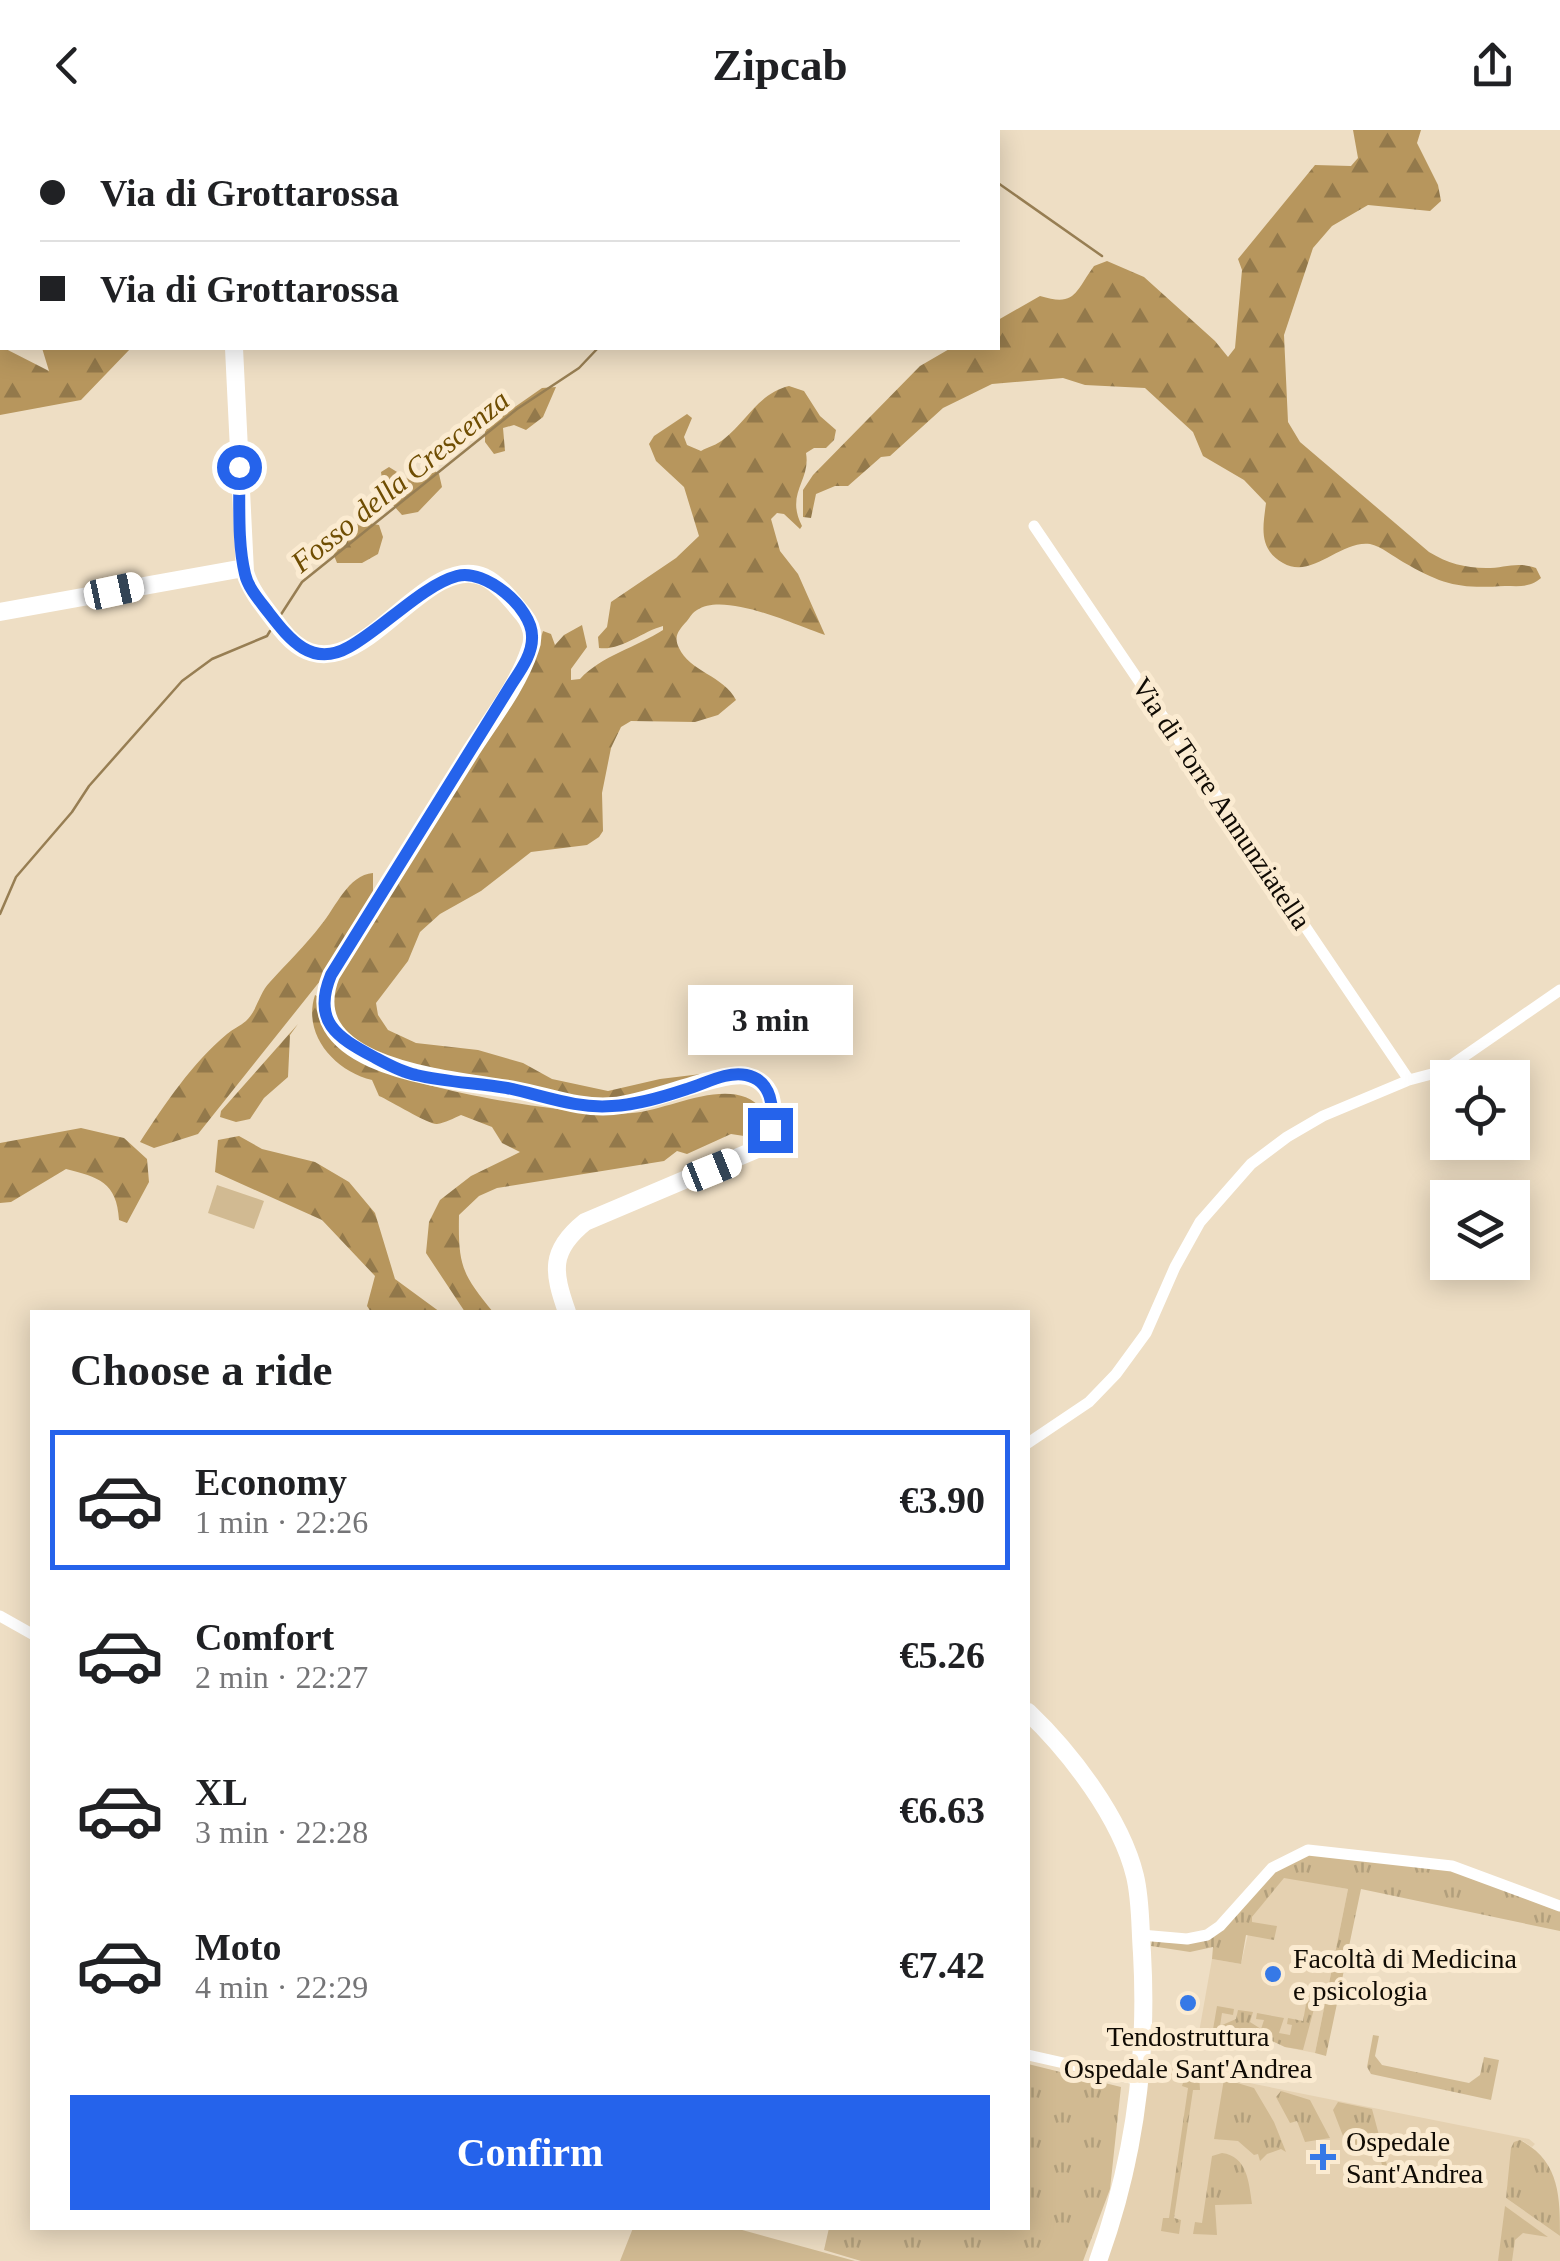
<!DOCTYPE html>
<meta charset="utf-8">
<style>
:root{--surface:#fff;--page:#f6f6f6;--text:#202124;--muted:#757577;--line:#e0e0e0;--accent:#2563eb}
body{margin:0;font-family:Georgia,serif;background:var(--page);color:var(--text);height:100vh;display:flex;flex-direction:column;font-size:38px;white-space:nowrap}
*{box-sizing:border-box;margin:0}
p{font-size:32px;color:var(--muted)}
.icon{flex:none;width:55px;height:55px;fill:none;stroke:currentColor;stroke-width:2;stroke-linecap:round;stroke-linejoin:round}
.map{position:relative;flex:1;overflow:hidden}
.details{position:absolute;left:30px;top:1180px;width:1000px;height:920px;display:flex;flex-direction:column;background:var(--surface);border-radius:0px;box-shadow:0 5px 25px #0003}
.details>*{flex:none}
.banner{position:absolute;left:0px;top:0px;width:1000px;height:220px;box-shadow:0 5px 25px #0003;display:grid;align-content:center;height:220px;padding:0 40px;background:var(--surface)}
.buttons{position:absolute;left:1430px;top:930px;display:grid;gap:20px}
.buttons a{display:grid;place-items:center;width:100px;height:100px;border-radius:0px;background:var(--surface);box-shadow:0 5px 25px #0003;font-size:50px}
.end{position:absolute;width:45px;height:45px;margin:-22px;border:12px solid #2563eb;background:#fff;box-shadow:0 0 0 5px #fff}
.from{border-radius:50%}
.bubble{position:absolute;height:70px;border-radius:0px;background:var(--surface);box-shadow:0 5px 25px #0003;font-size:32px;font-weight:700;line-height:70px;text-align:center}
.car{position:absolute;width:30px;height:60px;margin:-30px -15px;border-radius:12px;box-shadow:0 0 8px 2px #0007;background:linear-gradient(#fff 24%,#345 0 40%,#fff 0 76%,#345 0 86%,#fff 0)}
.banner b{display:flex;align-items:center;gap:35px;height:95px;font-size:38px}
.banner b+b{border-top:2px solid var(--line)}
.banner i{width:25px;height:25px;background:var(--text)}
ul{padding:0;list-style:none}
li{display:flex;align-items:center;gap:30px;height:140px;margin:0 20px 15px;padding:0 20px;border:5px solid transparent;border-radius:0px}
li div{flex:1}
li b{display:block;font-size:38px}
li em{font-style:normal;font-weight:700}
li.selected{border-color:var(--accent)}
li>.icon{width:90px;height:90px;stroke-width:1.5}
h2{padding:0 40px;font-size:45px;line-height:120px}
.primary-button{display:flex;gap:20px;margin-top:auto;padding:20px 40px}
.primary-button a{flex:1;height:115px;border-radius:0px;background:var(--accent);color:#fff;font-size:40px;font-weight:700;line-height:115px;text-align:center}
header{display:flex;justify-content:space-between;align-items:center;height:130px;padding:0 40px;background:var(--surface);font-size:45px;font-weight:700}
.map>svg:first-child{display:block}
.built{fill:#e5d1b1}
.grass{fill:url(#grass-tufts)}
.forest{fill:url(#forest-firs)}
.pitch{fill:#d1ba92}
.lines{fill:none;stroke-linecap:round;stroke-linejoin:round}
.stream{stroke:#977e53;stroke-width:2.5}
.street{stroke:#fff;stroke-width:11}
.secondary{stroke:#fff;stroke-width:18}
.route{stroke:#2563eb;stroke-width:12}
.poi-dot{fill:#3679e7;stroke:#fbebd1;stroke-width:4}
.labels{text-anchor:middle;stroke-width:10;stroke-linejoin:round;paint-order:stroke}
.street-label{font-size:28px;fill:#100b04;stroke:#fbebd1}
.poi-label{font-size:28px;fill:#100b04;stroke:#fbebd1;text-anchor:start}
.water-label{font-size:30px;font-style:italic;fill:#6f4d02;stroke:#fbebd1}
</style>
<header><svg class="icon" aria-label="back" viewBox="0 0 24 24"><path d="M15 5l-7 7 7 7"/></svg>Zipcab<svg class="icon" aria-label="share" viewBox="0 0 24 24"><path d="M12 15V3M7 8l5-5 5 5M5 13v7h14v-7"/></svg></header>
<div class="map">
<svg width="1560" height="2131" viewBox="0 0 1560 2131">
<defs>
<pattern id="grass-tufts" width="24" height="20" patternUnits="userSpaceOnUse" patternTransform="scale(2.5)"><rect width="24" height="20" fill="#d1ba92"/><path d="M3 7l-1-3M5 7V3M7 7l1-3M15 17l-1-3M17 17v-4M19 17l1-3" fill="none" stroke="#b29f7c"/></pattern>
<pattern id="forest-firs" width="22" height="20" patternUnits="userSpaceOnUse" patternTransform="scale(2.5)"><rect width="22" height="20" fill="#b7965d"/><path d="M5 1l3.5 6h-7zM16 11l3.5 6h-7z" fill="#93794b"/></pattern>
</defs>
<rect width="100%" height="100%" fill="#eedec4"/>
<path class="built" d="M1284 1747 1348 1759 1315 1923 1285 1917 1253 1902 1211 1911 1198 1908 1212 1829 1241 1834 1252 1787Z
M1159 1935 1529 2009 1535 2014 1532 2017 1523 2011 1513 2014 1506 2068 1560 2106V2131H1104L1135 2036 1145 1940Z"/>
<path class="grass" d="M1314 1722 1454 1741 1560 1780V1801L1361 1759 1326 1926 1315 1923 1348 1759 1284 1748 1252 1787V1792L1277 1796 1274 1810 1246 1805 1241 1834 1212 1829 1213 1817 1190 1822 1151 1816 1152 1811C1233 1820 1215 1792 1266 1748 1279 1737 1299 1730 1314 1722Z
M1308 1863 1318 1864 1303 1920 1285 1917 1253 1902 1211 1911 1217 1876 1234 1879 1233 1885 1222 1883 1220 1896 1236 1889 1238 1880 1253 1882 1250 1892 1261 1899 1264 1890 1256 1889 1257 1883 1284 1888 1279 1903 1290 1905 1292 1895 1287 1894 1288 1888 1303 1891Z
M1373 1905 1379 1906 1375 1926 1382 1935 1469 1953 1480 1945 1484 1927 1499 1930 1491 1970 1371 1944 1367 1937Z
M1028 1934 1121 1957 1110 2059 1083 2131H861L824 2120 829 2098H1028Z
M1186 1943 1199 1945 1200 1960H1193L1174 2088 1181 2090 1179 2104 1161 2101 1163 2088H1169L1188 1958 1182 1956Z
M1224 1949 1254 1958 1274 1992 1286 2022 1281 2019 1267 2024 1260 2031 1258 2024 1254 2025 1238 2011 1214 2009Z
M1281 1961 1310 1970 1330 2008 1305 2012 1297 1991 1290 1993 1276 1967Z
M1338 1972 1372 1979 1388 2039H1383L1379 2023 1367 2025 1365 2020 1350 2024 1333 1980Z
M1520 2010C1560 2031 1560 2067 1560 2106L1506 2068 1511 2018 1514 2012Z
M1222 2023C1247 2026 1249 2052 1252 2074L1215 2075 1217 2105 1193 2104 1195 2092 1202 2093 1212 2026Z
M1505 2076 1548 2107 1523 2103 1515 2110 1512 2131H1498Z"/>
<path class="forest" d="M1353 0H1421L1417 13 1438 55 1441 71 1430 81 1368 75 1332 96 1313 118 1284 205 1288 292 1300 312 1429 422C1447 433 1465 438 1486 438 1505 438 1517 431 1536 438L1541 448C1529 458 1519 456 1505 456 1459 459 1443 455 1403 432 1394 427 1381 416 1370 414 1340 410 1312 450 1283 433 1258 419 1263 397 1266 373L1244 350 1203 326 1193 302 1145 258 1085 255 1063 248 992 254 943 278 890 326 881 327 848 356H835L816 364 811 388 803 387V360L813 345 920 236 951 218H998V190L1040 166C1076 177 1075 162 1094 136L1107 131 1144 147 1215 211 1228 227 1235 218 1242 140 1238 129 1315 35 1351 36 1358 28Z
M0 216 49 241 42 218H131L81 270 0 285Z
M789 256 804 261 820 286 836 300 834 310 826 318H814L806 323C811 351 785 363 802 396L800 399 784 384 777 383 771 389 780 421 798 444 825 505C797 496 725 461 697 480 693 482 690 487 687 491 679 500 673 506 679 518 689 541 724 546 736 570L718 585 695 592 631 591 621 597 611 618 602 663 603 701 599 707 587 715 531 722 481 761 440 784 420 802 408 831 376 873 378 885 388 900 416 913 478 920 523 933 552 949 608 961 660 949 701 944 619 974 384 933 335 892 330 865 338 846 533 532 543 501 551 504 555 515 564 505 582 495 587 517 571 539V550L580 549C601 526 637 517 663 500V496C641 502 621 521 599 518L598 507 607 497 611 472 676 428 699 406 684 357 656 331 649 314 654 306 687 284 692 288 684 307 687 315 701 321C708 317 717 315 724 309 747 291 759 263 789 256Z
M556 257 543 287 526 300 514 295 503 298 505 321 494 324 485 312V298L542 258Z
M428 336 439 344 442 357 418 382 402 385 384 365 381 342 389 337 410 350Z
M352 390 379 395 383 407 378 424 362 433H337L331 418 343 397Z
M373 743V765L324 846 198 1004 154 1018 140 1012C164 975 193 932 227 904 233 899 240 896 246 891 257 881 259 863 270 852 287 833 305 816 321 795 336 777 348 745 373 743Z
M315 865 321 868 319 881C337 897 362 929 382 939 428 962 579 987 632 983 671 980 733 943 763 980L756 1002 744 1006 731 1004 687 1024 677 1021 664 1031 497 1058 479 1066 459 1085C458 1136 462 1144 493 1182H465L426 1123 429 1092 440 1070 471 1046 520 1022 502 1013 492 997 461 985C454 988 445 993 437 994 429 995 391 971 379 966L372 950C335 941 302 905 315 865Z
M298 894 290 905 288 947 264 968 250 989 236 992 220 987 221 981Z
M81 998 124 1008 147 1029 149 1052 127 1093 119 1090C117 1052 98 1047 66 1039L11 1072 0 1073V1013Z
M239 1006 262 1019 315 1032 349 1052 375 1083 395 1149 440 1182H371L367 1176 375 1146 322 1090 215 1042 218 1010Z"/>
<path class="pitch" d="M217 1055 264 1071 254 1099 208 1083Z
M633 2098H735L855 2131H620Z"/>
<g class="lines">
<path class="stream" d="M688 0 689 2
M923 2 926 0
M998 53 1102 126
M280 486 302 452 517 279 579 238 598 218
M0 784 16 747 72 682 89 656 182 551 212 529 267 506 270 501"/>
<path class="street" d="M1034 396 1409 950
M1028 1313 1089 1272 1116 1244 1146 1203 1175 1137 1200 1092 1251 1034 1287 1007 1323 986 1409 950 1443 941 1560 860
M0 1486 32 1504
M1141 1805 1187 1809 1207 1805 1220 1796 1272 1738 1308 1720 1452 1736 1560 1776
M1028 1925 1139 1950"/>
<path class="secondary" d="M341 2 343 0
M234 218 245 442C251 463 268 481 281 499 349 586 419 418 484 447 499 454 512 471 523 484 531 494 535 506 530 519 518 556 489 592 469 624 423 698 377 771 331 845 293 940 457 950 515 960 548 966 579 979 613 976 648 974 723 940 747 946 783 954 776 1001 755 1020L585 1092C549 1121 553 1142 567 1182
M0 482 244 438
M1028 1582C1070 1622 1121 1688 1135 1746 1141 1771 1140 1798 1142 1823 1148 1928 1134 2032 1098 2131"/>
</g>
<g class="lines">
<path class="route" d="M239 337C240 371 237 411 245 444 248 458 260 471 269 483 290 510 312 538 349 517 382 499 423 455 457 446 485 438 532 478 532 506 533 524 520 541 511 555L331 845C312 891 336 907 374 927 387 934 401 942 416 945 445 952 477 953 507 958 542 965 576 979 612 976 637 975 663 967 687 959 705 954 726 941 746 945 772 950 775 979 770 1000"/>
</g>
<g class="poi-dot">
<circle cx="1273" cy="1844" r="10"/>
<circle cx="1188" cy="1873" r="10"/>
<path d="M1318 2012h10v10h10v10h-10v10h-10v-10h-10v-10h10z"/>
</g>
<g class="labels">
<g class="street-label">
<text transform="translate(1222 673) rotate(56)" y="10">Via di Torre Annunziatella</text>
</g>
<g class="poi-label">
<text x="1293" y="1838">Facoltà di Medicina<tspan x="1293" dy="32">e psicologia</tspan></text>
<text x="1188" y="1916" text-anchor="middle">Tendostruttura<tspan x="1188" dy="32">Ospedale Sant'Andrea</tspan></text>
<text x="1346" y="2021">Ospedale<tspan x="1346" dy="32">Sant'Andrea</tspan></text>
</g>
<g class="water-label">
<text transform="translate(400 351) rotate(-39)" y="10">Fosso della Crescenza</text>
</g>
</g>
</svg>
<div class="buttons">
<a><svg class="icon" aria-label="locate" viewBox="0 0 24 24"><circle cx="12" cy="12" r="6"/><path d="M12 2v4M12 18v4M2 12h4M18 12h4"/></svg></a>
<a><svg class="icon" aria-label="layers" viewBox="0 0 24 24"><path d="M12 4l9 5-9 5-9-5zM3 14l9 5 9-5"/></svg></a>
</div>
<i class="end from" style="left:239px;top:337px"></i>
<i class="end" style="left:770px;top:1000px"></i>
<div class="bubble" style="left:688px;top:855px;width:165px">3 min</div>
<i class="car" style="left:114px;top:461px;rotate:78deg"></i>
<i class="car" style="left:712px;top:1040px;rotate:68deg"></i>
<div class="banner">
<b><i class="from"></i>Via di Grottarossa</b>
<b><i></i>Via di Grottarossa</b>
</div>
<section class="details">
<h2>Choose a ride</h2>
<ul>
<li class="selected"><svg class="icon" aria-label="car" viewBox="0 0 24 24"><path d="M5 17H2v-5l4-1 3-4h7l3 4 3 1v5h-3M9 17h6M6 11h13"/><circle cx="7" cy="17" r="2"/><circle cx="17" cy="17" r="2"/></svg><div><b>Economy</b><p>1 min · 22:26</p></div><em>€3.90</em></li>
<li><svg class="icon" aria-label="car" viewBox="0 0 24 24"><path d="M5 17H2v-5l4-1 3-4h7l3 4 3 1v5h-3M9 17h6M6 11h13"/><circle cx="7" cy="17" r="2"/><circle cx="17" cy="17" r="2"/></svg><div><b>Comfort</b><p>2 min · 22:27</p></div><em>€5.26</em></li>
<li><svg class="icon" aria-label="car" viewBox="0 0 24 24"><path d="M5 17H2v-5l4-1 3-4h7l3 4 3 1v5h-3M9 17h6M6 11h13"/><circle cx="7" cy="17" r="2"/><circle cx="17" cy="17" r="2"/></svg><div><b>XL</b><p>3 min · 22:28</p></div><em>€6.63</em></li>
<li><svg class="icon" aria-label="car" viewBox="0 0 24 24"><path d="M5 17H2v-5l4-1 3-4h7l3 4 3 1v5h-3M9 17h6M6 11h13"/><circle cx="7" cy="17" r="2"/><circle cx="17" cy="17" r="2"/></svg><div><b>Moto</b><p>4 min · 22:29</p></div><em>€7.42</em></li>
</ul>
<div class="primary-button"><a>Confirm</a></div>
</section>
</div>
